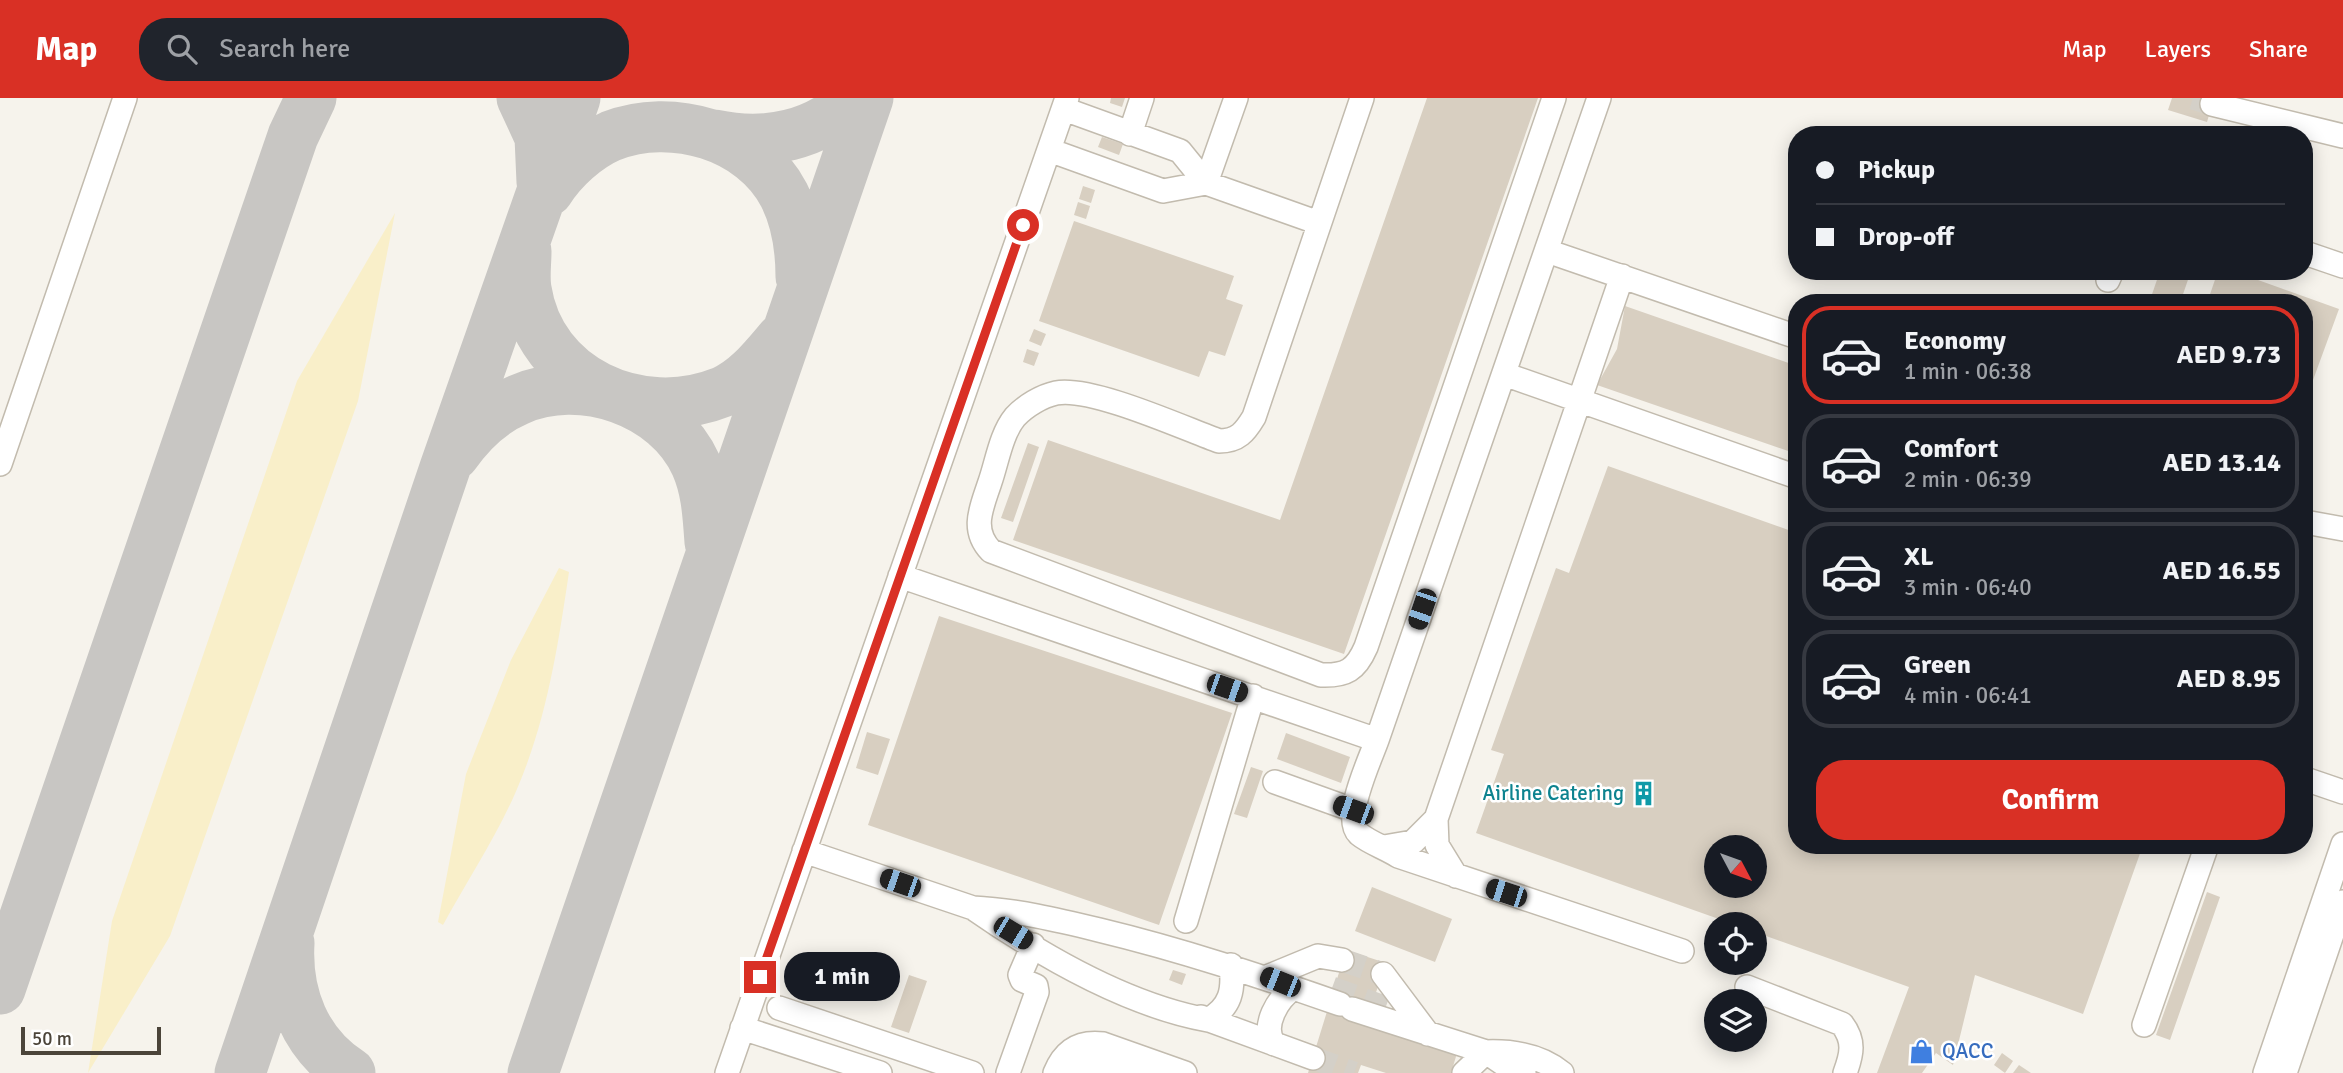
<!DOCTYPE html>
<meta charset="utf-8">
<style>
:root{--surface:#171b24;--page:#20242c;--text:#f1f3f6;--muted:#9ea1a6;--line:#363941;--accent:#d93025}
body{margin:0;font-family:Signika,sans-serif;background:var(--page);color:var(--text);height:100vh;display:flex;flex-direction:column;font-size:26px;white-space:nowrap}
*{box-sizing:border-box;margin:0}
p{font-size:23px;color:var(--muted)}
.icon{flex:none;width:38px;height:38px;fill:none;stroke:currentColor;stroke-width:2;stroke-linecap:round;stroke-linejoin:round}
.map{position:relative;flex:1;overflow:hidden}
.sheet{position:absolute;left:1788px;top:196px;width:525px;height:560px;display:flex;flex-direction:column;background:var(--surface);border-radius:28px;box-shadow:0 4px 18px #0003}
.sheet>*{flex:none}
.top-card{position:absolute;left:1788px;top:28px;width:525px;height:154px;border-radius:28px;box-shadow:0 4px 18px #0003;display:grid;align-content:center;height:154px;padding:0 28px;background:var(--surface)}
.needle{width:46px;rotate:131deg}
.controls{position:absolute;left:1704px;top:737px;display:grid;gap:14px}
.controls a{display:grid;place-items:center;width:63px;height:63px;border-radius:50%;background:var(--surface);box-shadow:0 4px 18px #0003;font-size:35px}
.scale{position:absolute;left:21px;bottom:18px;width:140px;box-sizing:border-box;padding-left:7px;border:4px solid #4b4439;border-top:0;font-size:19px;line-height:24px;white-space:nowrap;color:#4b4439;-webkit-text-stroke:5px #fff;paint-order:stroke}
.end{position:absolute;width:32px;height:32px;margin:-16px;border:9px solid #d93025;background:#fff;box-shadow:0 0 0 4px #fff}
.from{border-radius:50%}
.bubble{position:absolute;height:49px;border-radius:24px;background:var(--surface);box-shadow:0 4px 18px #0003;font-size:23px;font-weight:700;line-height:49px;text-align:center}
.car{position:absolute;width:21px;height:42px;margin:-21px -10px;border-radius:9px;box-shadow:0 0 5px 2px #0007;background:linear-gradient(#222 24%,#8ab4d8 0 40%,#222 0 76%,#8ab4d8 0 86%,#222 0)}
.top-card b{display:flex;align-items:center;gap:24px;height:66px;font-size:26px}
.top-card b+b{border-top:2px solid var(--line)}
.top-card i{width:18px;height:18px;background:var(--text)}
ul{padding:12px 0 0;list-style:none}
li{display:flex;align-items:center;gap:21px;height:98px;margin:0 14px 10px;padding:0 14px;border:4px solid var(--line);border-radius:28px}
li div{flex:1}
li b{display:block;font-size:26px}
li em{font-style:normal;font-weight:700}
li.selected{border-color:var(--accent)}
li>.icon{width:63px;height:63px;stroke-width:1.5}
.action{display:flex;gap:14px;margin-top:auto;padding:14px 28px}
.action a{flex:1;height:80px;border-radius:28px;background:var(--accent);color:#fff;font-size:28px;font-weight:700;line-height:80px;text-align:center}
header{display:flex;align-items:center;gap:42px;box-sizing:border-box;height:98px;padding:0 35px;background:var(--accent);color:#fff}
header strong{font-size:33px}
nav{display:flex;gap:38px;margin-inline-start:auto;font-size:24px}
.search{width:490px;height:63px;background:var(--page);display:flex;align-items:center;gap:18px;box-sizing:border-box;padding:0 24px;border-radius:28px;color:var(--muted);font-size:26px}
.map>svg:first-child{display:block}
.sand{fill:#f9efc9}
.lines{fill:none;stroke-linecap:round;stroke-linejoin:round}
.taxiway{stroke:#c8c6c3;stroke-width:51}
.building{fill:#d8cfc1;fill-rule:evenodd}
.minor-tunnel{stroke:#d4d0c8;stroke-width:23;stroke-dasharray:23 11;stroke-linecap:butt}
.minor-casing{stroke:#c2bbae;stroke-width:26}
.minor{stroke:#fff;stroke-width:23}
.route{stroke:#d93025;stroke-width:9}
.labels{text-anchor:middle;stroke-width:5;stroke-linejoin:round;paint-order:stroke}
.culture-label{font-size:21px;fill:#0d838f;stroke:#fff;text-anchor:end}
.shop-label{font-size:21px;fill:#366cbe;stroke:#fff;text-anchor:start}
</style>
<header>
<strong>Map</strong>
<div class="search"><svg class="icon" aria-label="search" viewBox="0 0 24 24"><circle cx="10" cy="10" r="6"/><path d="M15 15l6 6"/></svg>Search here</div>
<nav><a>Map</a><a>Layers</a><a>Share</a></nav>
</header>
<div class="map">
<svg width="2343" height="975" viewBox="0 0 2343 975">
<rect width="100%" height="100%" fill="#f6f3ec"/>
<path class="sand" d="M395 115 358 303 170 838 88 975 112 823 297 283Z
M559 470 569 474C558 548 547 621 517 691 497 738 467 783 443 827L438 824 466 676 511 562Z"/>
<g class="lines">
<path class="taxiway" d="M522 0 540 39 542 84
M714 37C766 48 817 38 855 0
M548 93C563 70 586 49 611 38 671 14 753 37 784 97 797 123 801 150 801 179
M526 153C526 165 524 179 526 191 540 283 640 327 722 294 747 283 764 261 781 241
M454 357C470 334 492 313 518 302 580 274 667 303 696 367 707 392 708 417 710 444
M289 845C286 897 305 946 350 975
M0 891 293 38 311 0
M240 975 445 370 575 0
M533 975 868 0"/>
</g>
<path class="building" d="M1111 0H1125L1122 9 1110 5Z
M1427 0H1538L1344 556 1013 442 1048 342 1280 422Z
M2172 0H2214L2207 24 2168 12Z
M1102 39 1123 46 1119 57 1098 49Z
M1083 88 1095 92 1091 105 1079 101Z
M1078 104 1090 108 1086 121 1074 117Z
M1074 123 1234 178 1226 201 1243 207 1225 258 1209 253 1199 279 1039 223Z
M2160 173H2191L2180 205H2149Z
M2218 173H2233L2339 211 2305 304V205H2207Z
M1625 208 1797 268V356L1597 287 1617 251Z
M1034 231 1046 236 1041 248 1029 243Z
M1027 251 1039 255 1034 268 1023 264Z
M1028 345 1039 349 1013 424 1001 420Z
M1608 368 1797 435V747H2143L2083 916 1975 877 1953 967 1936 955 1922 975H1877L1909 889 1755 834V826H1733L1476 735 1504 656 1491 652 1556 470 1569 475ZM1717 749H1755V788H1717Z
M939 518 1232 615 1159 827 868 727Z
M867 634 890 641 878 677 856 670Z
M1286 635 1350 659 1341 685 1277 661Z
M1251 669 1263 673 1247 720 1234 716Z
M1372 789 1452 821 1435 864 1355 833Z
M2207 794 2220 799 2170 942 2156 937Z
M1346 852 1386 865 1370 912 1458 952 1451 975H1386L1361 967 1358 975H1308Z
M1173 872 1186 876 1182 887 1169 882Z
M909 877 927 883 909 935 891 929Z
M2002 955 2013 963 2005 975 1994 967Z
M2019 967 2031 975H2013Z"/>
<g class="lines">
<path class="minor-tunnel" d="M2193 0 2212 6
M1342 862 1383 876
M1332 890 1414 920
M1313 960 1354 975"/>
<defs>
<path id="minor" d="M1362 0 1254 319C1245 334 1238 343 1219 343 1183 330 1091 288 1056 295 1042 298 1025 308 1015 319 1001 336 997 364 990 384 982 409 970 431 991 453L1321 577C1346 578 1356 572 1366 549L1554 0
M2212 6 2343 38
M1064 11 1180 53 1206 85
M1130 36 1142 0
M1049 52 1163 93 1206 85 1319 125
M1206 85 1236 0
M1547 153 1797 239
M2305 155 2343 168
M2108 182 2112 173
M1504 276 1797 379
M0 366 125 0
M2305 424 2343 431
M900 478 1377 642 1599 0
M1377 642C1370 662 1342 720 1359 736 1370 745 1386 750 1398 758L1682 853
M2305 681 2343 694
M1275 684 1353 712
M1384 749 1413 744 1436 721
M804 753 973 810C1016 812 1058 822 1099 832 1182 852 1260 878 1340 906
M1456 778 1437 747 1436 721 1622 178
M973 810C1042 858 1126 907 1208 922 1231 909 1234 892 1231 867
M1186 823 1253 598
M1383 876 1428 936
M1267 879 1318 858 1342 862
M1747 889 1842 926C1855 943 1852 956 1845 975
M779 910 972 975
M1352 911 1486 954 1508 969 1524 975
M1201 919 1313 960
M2144 927 2207 747
M742 930 880 975
M1274 946C1261 928 1278 900 1294 890
M727 975 1067 0
M1008 975 1037 894 1036 888 1022 882 1020 877 1033 847
M1055 975C1064 953 1079 943 1103 946L1185 975
M1075 975 1098 965 1138 972
M1464 975 1486 954C1513 953 1540 957 1562 975
M2265 975 2343 746
M2285 975 2343 804"/>
</defs>
<use href="#minor" class="minor-casing"/>
<use href="#minor" class="minor"/>
</g>
<g class="lines">
<path class="route" d="M760 879 1023 127"/>
</g>
<defs>
<symbol id="building-bare" viewBox="-9 -9 18 18"><path d="M-4-6H4V6H1V3H-1V6H-4ZM-2.5-4.3h1.7v1.8h-1.7ZM.8-4.3h1.7v1.8H.8ZM-2.5-1h1.7V.8h-1.7ZM.8-1h1.7V.8H.8Z" fill="#0f9aa8" stroke="#fff" stroke-width="2.5" paint-order="stroke"/></symbol>
<symbol id="shop-bare" viewBox="-9 -9 18 18"><path d="M-5-2.5h2.3a2.7 3.5 0 0 1 5.4 0H5L5.5 6h-11ZM-1.5-2.5h3a1.5 2.3 0 0 0-3 0Z" fill="#3f7fe0" stroke="#fff" stroke-width="2.5" paint-order="stroke"/></symbol>
</defs>
<g fill-rule="evenodd">
<use href="#building-bare" x="1626" y="678" width="35" height="35"/>
<use href="#shop-bare" x="1904" y="936" width="35" height="35"/>
</g>
<g class="labels">
<g class="culture-label">
<text x="1624" y="702">Airline Catering</text>
</g>
<g class="shop-label">
<text x="1942" y="960">QACC</text>
</g>
</g>
</svg>
<div class="controls">
<a><svg class="needle" viewBox="-14 -14 28 28"><path d="M0-13l5 13h-10z" fill="#e53935"/><path d="M0 13l5-13h-10z" fill="#9ea1a6"/></svg></a>
<a><svg class="icon" aria-label="locate" viewBox="0 0 24 24"><circle cx="12" cy="12" r="6"/><path d="M12 2v4M12 18v4M2 12h4M18 12h4"/></svg></a>
<a><svg class="icon" aria-label="layers" viewBox="0 0 24 24"><path d="M12 4l9 5-9 5-9-5zM3 14l9 5 9-5"/></svg></a>
</div>
<div class="scale">50 m</div>
<i class="end from" style="left:1023px;top:127px"></i>
<i class="end" style="left:760px;top:879px"></i>
<div class="bubble" style="left:784px;top:854px;width:116px">1 min</div>
<i class="car" style="left:1422px;top:511px;rotate:199deg"></i>
<i class="car" style="left:1227px;top:590px;rotate:109deg"></i>
<i class="car" style="left:1353px;top:712px;rotate:290deg"></i>
<i class="car" style="left:900px;top:785px;rotate:289deg"></i>
<i class="car" style="left:1506px;top:795px;rotate:288deg"></i>
<i class="car" style="left:1013px;top:835px;rotate:121deg"></i>
<i class="car" style="left:1280px;top:884px;rotate:292deg"></i>
<div class="top-card">
<b><i class="from"></i>Pickup</b>
<b><i></i>Drop-off</b>
</div>
<section class="sheet">
<ul>
<li class="selected"><svg class="icon" aria-label="car" viewBox="0 0 24 24"><path d="M5 17H2v-5l4-1 3-4h7l3 4 3 1v5h-3M9 17h6M6 11h13"/><circle cx="7" cy="17" r="2"/><circle cx="17" cy="17" r="2"/></svg><div><b>Economy</b><p>1 min · 06:38</p></div><em>AED 9.73</em></li>
<li><svg class="icon" aria-label="car" viewBox="0 0 24 24"><path d="M5 17H2v-5l4-1 3-4h7l3 4 3 1v5h-3M9 17h6M6 11h13"/><circle cx="7" cy="17" r="2"/><circle cx="17" cy="17" r="2"/></svg><div><b>Comfort</b><p>2 min · 06:39</p></div><em>AED 13.14</em></li>
<li><svg class="icon" aria-label="car" viewBox="0 0 24 24"><path d="M5 17H2v-5l4-1 3-4h7l3 4 3 1v5h-3M9 17h6M6 11h13"/><circle cx="7" cy="17" r="2"/><circle cx="17" cy="17" r="2"/></svg><div><b>XL</b><p>3 min · 06:40</p></div><em>AED 16.55</em></li>
<li><svg class="icon" aria-label="car" viewBox="0 0 24 24"><path d="M5 17H2v-5l4-1 3-4h7l3 4 3 1v5h-3M9 17h6M6 11h13"/><circle cx="7" cy="17" r="2"/><circle cx="17" cy="17" r="2"/></svg><div><b>Green</b><p>4 min · 06:41</p></div><em>AED 8.95</em></li>
</ul>
<div class="action"><a>Confirm</a></div>
</section>
</div>
